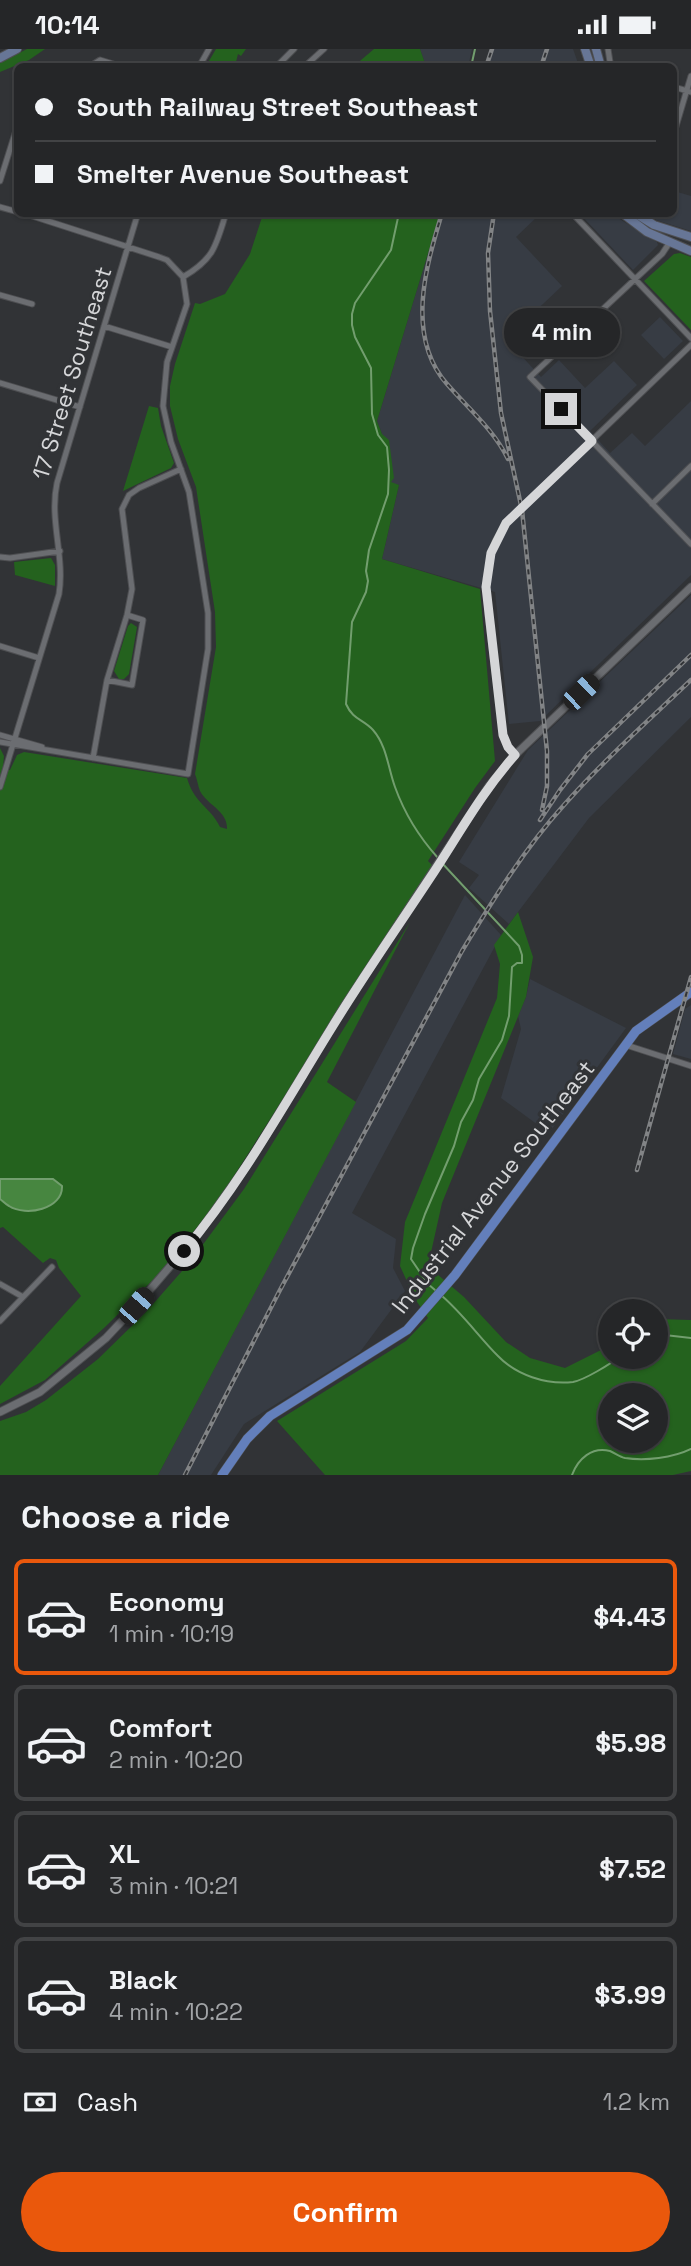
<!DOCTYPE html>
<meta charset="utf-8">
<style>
:root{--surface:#252628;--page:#2d2e30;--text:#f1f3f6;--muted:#a3a5a8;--line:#424345;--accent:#ea580c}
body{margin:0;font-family:"Space Grotesk",sans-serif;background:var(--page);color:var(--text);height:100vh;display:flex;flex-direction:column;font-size:26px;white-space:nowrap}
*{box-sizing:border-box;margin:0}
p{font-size:23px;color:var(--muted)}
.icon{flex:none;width:38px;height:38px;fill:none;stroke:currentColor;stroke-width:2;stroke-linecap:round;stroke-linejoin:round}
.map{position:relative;height:1426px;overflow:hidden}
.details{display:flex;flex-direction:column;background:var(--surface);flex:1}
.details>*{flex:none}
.hud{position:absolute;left:14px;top:14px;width:663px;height:154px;border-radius:10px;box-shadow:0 2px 5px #0004,0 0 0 2px var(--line);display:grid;align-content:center;height:154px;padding:0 21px;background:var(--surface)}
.fabs{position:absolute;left:598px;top:1250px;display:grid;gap:14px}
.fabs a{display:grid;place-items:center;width:70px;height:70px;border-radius:50%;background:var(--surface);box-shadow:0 2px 5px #0004,0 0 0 2px var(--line);font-size:35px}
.end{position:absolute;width:32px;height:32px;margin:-16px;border:9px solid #d5d6d8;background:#111;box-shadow:0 0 0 4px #111}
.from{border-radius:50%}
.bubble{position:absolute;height:49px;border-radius:24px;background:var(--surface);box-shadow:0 2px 5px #0004,0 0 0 2px var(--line);font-size:23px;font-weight:700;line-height:49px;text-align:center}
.car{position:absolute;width:21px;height:42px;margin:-21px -10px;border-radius:9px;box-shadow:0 0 5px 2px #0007;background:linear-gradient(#222 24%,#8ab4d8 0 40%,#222 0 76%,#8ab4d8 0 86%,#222 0)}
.hud b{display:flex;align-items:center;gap:24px;height:66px;font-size:26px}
.hud b+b{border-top:2px solid var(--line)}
.hud i{width:18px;height:18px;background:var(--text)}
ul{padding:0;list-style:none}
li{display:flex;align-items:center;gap:21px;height:116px;margin:0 14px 10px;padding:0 7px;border:4px solid var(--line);border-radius:10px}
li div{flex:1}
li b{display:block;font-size:26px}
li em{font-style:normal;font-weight:700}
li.on{border-color:var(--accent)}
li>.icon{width:63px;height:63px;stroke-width:1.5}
h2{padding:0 21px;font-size:32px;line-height:84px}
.pay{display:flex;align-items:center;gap:18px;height:77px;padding:0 21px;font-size:26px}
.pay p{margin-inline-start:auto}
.cta{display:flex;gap:14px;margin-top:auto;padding:14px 21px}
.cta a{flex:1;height:80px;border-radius:42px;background:var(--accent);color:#fff;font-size:28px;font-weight:700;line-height:80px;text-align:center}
.status{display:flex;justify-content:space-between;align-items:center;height:49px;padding:0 35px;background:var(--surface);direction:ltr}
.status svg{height:19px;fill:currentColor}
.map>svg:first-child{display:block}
.built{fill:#373c44}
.green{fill:#24621e;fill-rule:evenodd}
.water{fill:#478640;stroke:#729e6e;stroke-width:2}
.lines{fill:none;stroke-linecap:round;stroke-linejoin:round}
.stream{stroke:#729e6e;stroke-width:2}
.minor-casing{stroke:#4e4f52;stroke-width:7}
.tertiary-casing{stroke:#4e4f52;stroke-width:9}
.secondary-casing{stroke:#4e4f52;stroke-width:10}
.primary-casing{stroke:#4e4f52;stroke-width:10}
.minor{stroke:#6b6d71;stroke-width:5}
.tertiary{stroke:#6b6d71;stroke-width:7}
.secondary{stroke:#677696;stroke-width:8}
.primary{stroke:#637fbb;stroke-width:9}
.rail-casing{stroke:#828486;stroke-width:4.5}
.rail{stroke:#313336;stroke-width:2;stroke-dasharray:5;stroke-linecap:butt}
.route{stroke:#d5d6d8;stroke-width:9}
.labels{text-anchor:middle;stroke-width:6;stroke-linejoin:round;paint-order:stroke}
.street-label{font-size:23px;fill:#d5d6d8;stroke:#313336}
</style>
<div class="status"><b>10:14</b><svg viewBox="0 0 49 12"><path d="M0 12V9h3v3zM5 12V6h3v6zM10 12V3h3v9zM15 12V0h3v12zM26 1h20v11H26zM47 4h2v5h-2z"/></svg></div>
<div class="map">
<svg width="691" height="1426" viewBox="0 0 691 1426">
<rect width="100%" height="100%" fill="#313336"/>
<path class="built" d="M420 0H472L468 18 426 17Z
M490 0H573L579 17 484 18Z
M674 142 691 147V182L656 171 653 168 655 165 674 164Z
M440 165H540L516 188 562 237 506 290 541 328 559 311 585 339 614 312 637 336 590 382 610 404 632 384 645 397 691 352V526L540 672 509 675 495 543 382 510 399 436 390 434 382 385 377 372Z
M580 165H609L614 170 618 169 657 193 658 196 633 221Z
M660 268 683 292 664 310 641 286Z
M691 546V668L589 769 509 875 469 839 479 826 459 813 528 701Z
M465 846 501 886 352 1164 396 1190 393 1219 405 1242 360 1303 244 1375 211 1426H158Z
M530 930 626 979 549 1084 501 1049 521 980 518 967 526 948Z
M691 956V1010L673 1005 685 960Z"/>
<path class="green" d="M27 0H45L29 11 0 23V14Z
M216 0H246L241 7 238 5 235 17H206Z
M374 0H420L426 17H354Z
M263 165H440L377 372 382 385 389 391 394 429 391 433 399 436 382 510 480 540 495 712 475 739 428 812 432 816 216 1155 156 1228 104 1279 45 1331 0 1355V1337L81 1247 59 1219 56 1211 50 1209 43 1214 3 1178 0 1179V699L4 707 3 719 10 721 17 706 24 703 187 729C195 756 210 757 220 778L227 780C228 762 207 756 200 742 198 737 197 730 195 725L216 598 215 563 196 438 178 390 170 357V337L175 315 195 254 200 255 225 245 250 205Z
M680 204 691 208V281L644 232 674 205Z
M149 357 158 359 161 377 174 414 171 419 123 442Z
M51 509 55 516V537L15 526 14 513Z
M131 574 137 578 129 625 124 630H119L114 622 128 577Z
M518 863 533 908 526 948 442 1154 430 1208 437 1225 464 1248 506 1293 530 1309 565 1319 603 1300 611 1294V1307H656V1270L691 1271V1422L673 1426H325L277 1372 406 1292 428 1269 415 1250 400 1217 405 1173 497 949 500 915 494 896ZM611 1346H656V1391H611Z
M410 873 327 1033 356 1053 158 1426H0V1372L26 1363 46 1351 98 1310 146 1263 190 1213 244 1140Z"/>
<path class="water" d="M0 1130H53L62 1137C63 1160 26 1168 9 1157 5 1155 3 1152 0 1150Z"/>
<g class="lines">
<path class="stream" d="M471 18 475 0
M399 164 391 201 355 254 352 265V276L355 288 371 319 372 365 378 386 387 398 389 421 388 445 369 501 366 522 368 532 366 543 352 573 346 655C353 671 363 670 373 681 387 697 388 719 395 738 404 763 420 789 438 809
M435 1241 428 1235 411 1210 413 1199 425 1165 454 1097 461 1073 473 1051 479 1030 502 991 509 967 512 918 517 914H522V906L519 897 441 813
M442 1247C463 1265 479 1288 498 1307 516 1326 546 1336 573 1333 584 1331 611 1315 620 1307
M656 1285 691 1289
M572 1426C578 1410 592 1397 610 1402 615 1404 620 1408 625 1409 645 1412 673 1409 691 1400"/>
<defs>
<path id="minor" d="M608 0 610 13 613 18
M89 18 100 11 123 18
M199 18 209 0
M276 18 294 0
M304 18 324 0
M674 38 691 43
M674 84 691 27
M0 132 18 75
M0 158 18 163
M572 164 691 289
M670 193 662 205 530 328 691 495
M183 228C214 210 216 197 226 164
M0 246 32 255
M104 277 172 298
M0 334 80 358
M652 455 691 417
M0 508 10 509 60 502
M0 597 39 609
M107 631 132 636 143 571 127 566
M0 686 42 698
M0 693 188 725 208 600V564L189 443 171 393 163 357 167 313 187 255 183 228 167 211 159 208 23 164
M515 706 508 698 503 686 488 567 486 529 495 492 506 474 691 296
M93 709 107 631 127 566 132 540 122 460 129 446 139 439 181 420
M0 738 59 545C65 508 49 471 57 434L138 164
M626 996 691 1017
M0 1235 23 1248
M0 1272 52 1218"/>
<path id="tertiary" d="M0 1363 40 1343 106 1289 136 1257 197 1186 252 1109 343 959 489 737 515 706 691 538"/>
<path id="secondary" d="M585 0 591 18
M596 0 601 18
M0 9 17 0
M622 164 647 183 691 202
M635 164 654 176 691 188"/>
<path id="primary" d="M222 1426 247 1390 270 1367 407 1281 455 1226 636 982 691 943"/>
</defs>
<use href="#minor" class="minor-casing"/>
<use href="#tertiary" class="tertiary-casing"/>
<use href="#secondary" class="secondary-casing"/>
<use href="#primary" class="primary-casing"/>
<use href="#minor" class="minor"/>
<use href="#tertiary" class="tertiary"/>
<use href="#secondary" class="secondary"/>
<use href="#primary" class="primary"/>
<defs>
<path id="rail" d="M486 18 492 0
M541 18 547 0
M442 164C426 217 405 287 447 335 468 359 494 381 508 410
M494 164 488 204 490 262 501 364 522 461 547 702V737L542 761
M540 771 560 741 588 705 691 606
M637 1121 691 928
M185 1426 280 1241 462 902C493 851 524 800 564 756 603 712 648 672 691 631"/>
</defs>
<use href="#rail" class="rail-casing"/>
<use href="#rail" class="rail"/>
</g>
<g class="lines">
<path class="route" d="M184 1202C241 1134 284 1056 331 980 362 929 397 879 430 829 458 787 481 744 515 706L508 698 503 686 486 538 491 504 506 474 592 392 561 360"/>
</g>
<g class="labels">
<g class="street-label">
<text transform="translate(72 324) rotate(-73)" y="8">17 Street Southeast</text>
<text transform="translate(493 1138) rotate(-52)" y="8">Industrial Avenue Southeast</text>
</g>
</g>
</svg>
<div class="fabs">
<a><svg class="icon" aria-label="locate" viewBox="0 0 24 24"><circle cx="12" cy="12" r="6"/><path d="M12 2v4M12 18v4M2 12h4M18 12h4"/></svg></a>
<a><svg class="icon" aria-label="layers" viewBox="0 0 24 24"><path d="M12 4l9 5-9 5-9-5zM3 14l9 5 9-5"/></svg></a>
</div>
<i class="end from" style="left:184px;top:1202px"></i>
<i class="end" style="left:561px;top:360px"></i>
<div class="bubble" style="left:504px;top:259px;width:116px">4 min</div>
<i class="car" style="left:581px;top:643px;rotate:46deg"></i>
<i class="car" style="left:136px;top:1257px;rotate:41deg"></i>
<div class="hud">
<b><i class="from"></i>South Railway Street Southeast</b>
<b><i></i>Smelter Avenue Southeast</b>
</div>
</div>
<section class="details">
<h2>Choose a ride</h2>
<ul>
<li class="on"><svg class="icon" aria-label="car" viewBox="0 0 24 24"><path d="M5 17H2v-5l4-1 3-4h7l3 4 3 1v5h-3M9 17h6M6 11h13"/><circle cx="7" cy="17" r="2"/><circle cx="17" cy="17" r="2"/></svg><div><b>Economy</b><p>1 min · 10:19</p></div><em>$4.43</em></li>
<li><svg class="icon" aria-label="car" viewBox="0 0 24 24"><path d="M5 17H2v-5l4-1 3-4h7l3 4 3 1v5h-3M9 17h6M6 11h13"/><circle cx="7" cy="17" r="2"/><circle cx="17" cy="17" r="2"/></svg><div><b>Comfort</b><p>2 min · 10:20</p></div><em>$5.98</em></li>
<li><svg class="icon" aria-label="car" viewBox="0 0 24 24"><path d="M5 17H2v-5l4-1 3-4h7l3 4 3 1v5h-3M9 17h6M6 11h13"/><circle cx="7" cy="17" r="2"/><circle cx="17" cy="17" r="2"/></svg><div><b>XL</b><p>3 min · 10:21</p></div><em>$7.52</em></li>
<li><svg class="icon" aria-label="car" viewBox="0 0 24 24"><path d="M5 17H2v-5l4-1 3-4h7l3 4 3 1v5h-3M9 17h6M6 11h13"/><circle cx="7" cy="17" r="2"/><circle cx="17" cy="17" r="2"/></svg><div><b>Black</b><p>4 min · 10:22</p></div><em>$3.99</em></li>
</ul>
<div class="pay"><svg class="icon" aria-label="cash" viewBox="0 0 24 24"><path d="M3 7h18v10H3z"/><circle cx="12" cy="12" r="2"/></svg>Cash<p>1.2 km</p></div>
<div class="cta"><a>Confirm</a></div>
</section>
